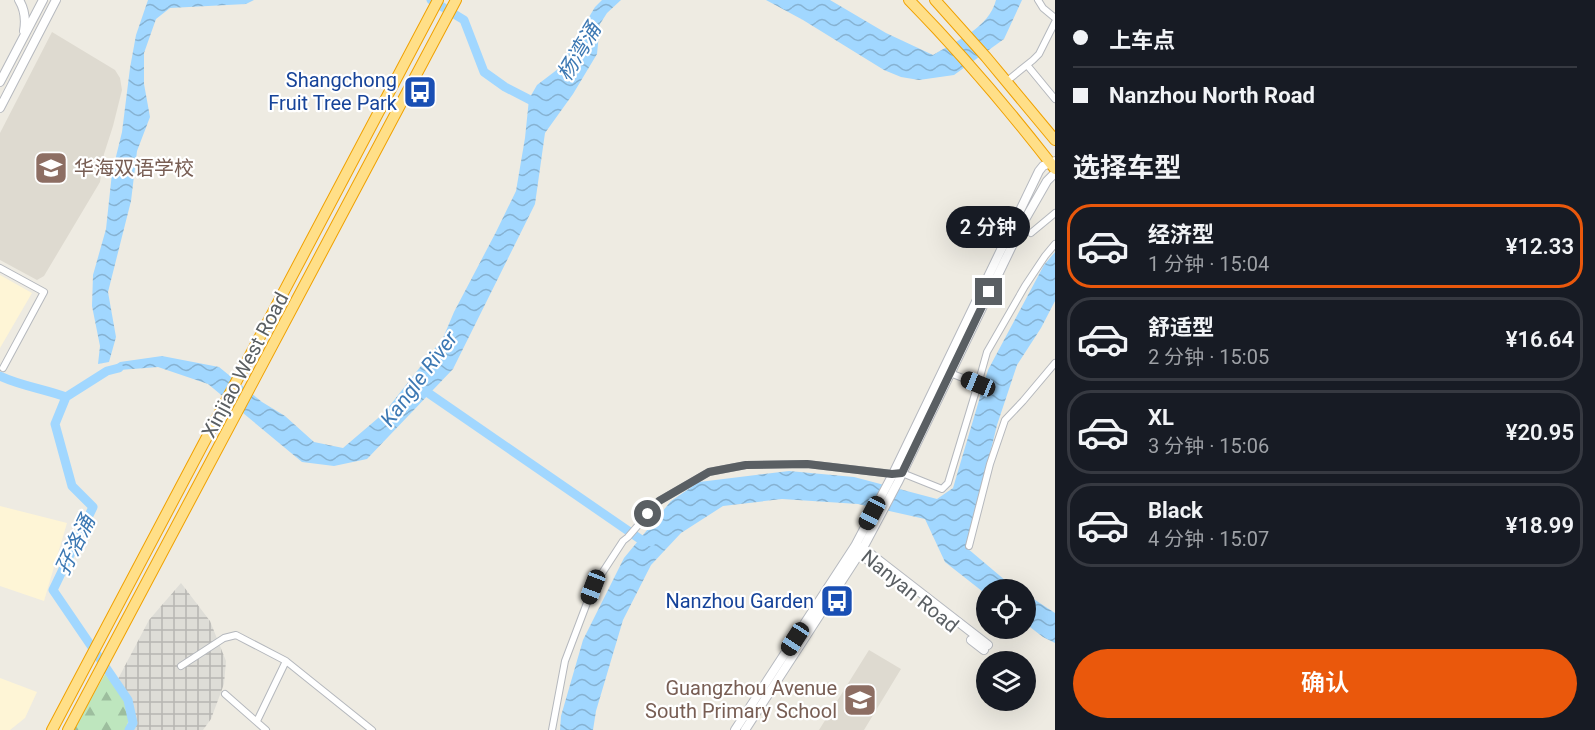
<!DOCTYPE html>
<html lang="zh">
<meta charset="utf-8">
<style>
:root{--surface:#171b24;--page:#242831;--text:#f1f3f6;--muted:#9ea1a6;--line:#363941;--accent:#ea580c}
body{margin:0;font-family:Roboto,"Noto Sans SC",sans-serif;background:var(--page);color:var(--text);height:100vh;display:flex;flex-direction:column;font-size:22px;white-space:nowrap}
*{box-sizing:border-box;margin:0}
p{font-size:20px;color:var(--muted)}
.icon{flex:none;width:33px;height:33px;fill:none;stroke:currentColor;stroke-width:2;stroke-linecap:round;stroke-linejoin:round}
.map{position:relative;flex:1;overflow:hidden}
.sheet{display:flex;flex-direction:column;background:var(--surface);width:540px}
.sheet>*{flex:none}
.top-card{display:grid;align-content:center;height:132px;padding:0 18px;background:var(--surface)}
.fabs{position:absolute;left:976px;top:579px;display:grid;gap:12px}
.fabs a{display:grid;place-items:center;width:60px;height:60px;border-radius:50%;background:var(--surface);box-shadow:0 6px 24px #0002;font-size:30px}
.end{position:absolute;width:27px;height:27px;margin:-14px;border:8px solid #5a5f63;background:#fff;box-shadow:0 0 0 3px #fff}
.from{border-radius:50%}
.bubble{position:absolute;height:42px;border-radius:21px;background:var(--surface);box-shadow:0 6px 24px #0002;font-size:20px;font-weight:600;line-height:42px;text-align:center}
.car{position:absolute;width:18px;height:36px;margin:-18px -9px;border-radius:8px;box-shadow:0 0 4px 2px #0007;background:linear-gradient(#222 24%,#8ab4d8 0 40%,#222 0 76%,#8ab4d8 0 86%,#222 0)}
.top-card b{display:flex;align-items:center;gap:21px;height:57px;font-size:22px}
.top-card b+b{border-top:2px solid var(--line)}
.top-card i{width:15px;height:15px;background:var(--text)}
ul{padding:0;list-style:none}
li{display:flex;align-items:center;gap:18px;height:84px;margin:0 12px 9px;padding:0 6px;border:3px solid var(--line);border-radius:24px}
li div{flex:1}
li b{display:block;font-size:22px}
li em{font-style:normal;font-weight:600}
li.on{border-color:var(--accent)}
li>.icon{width:54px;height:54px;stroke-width:1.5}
h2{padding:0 18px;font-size:27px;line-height:72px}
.cta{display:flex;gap:12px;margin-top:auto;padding:12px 18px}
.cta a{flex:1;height:69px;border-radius:36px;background:var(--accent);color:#fff;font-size:24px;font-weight:600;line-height:69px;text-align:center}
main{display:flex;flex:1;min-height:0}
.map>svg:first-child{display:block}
.commercial{fill:#fef5d6}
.industrial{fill:url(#industrial-grid)}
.education{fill:#dedad0}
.forest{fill:url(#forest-firs)}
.water{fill:url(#water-waves)}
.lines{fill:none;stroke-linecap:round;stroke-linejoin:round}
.river{stroke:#a1d7ff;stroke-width:9}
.street-casing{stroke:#b5b8bd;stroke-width:8}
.secondary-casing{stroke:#b6b9bf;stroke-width:10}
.highway-casing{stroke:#f0a100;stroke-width:12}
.street{stroke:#fff;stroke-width:6}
.secondary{stroke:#fff;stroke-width:8}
.highway{stroke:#ffdf88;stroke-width:10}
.route{stroke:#5a5f63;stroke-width:8}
.labels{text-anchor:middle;stroke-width:4.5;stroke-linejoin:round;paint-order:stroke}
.transit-label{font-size:20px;fill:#164399;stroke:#fff;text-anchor:end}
.education-label{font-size:20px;fill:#785e54;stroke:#fff;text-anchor:start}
.street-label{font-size:20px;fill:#5a5f63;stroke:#fff}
.water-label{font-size:21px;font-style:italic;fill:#3c78b3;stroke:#fff}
</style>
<main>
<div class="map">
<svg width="1055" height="730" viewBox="0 0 1055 730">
<defs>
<pattern id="industrial-grid" width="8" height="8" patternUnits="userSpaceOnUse" patternTransform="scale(1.5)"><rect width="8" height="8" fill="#deddd7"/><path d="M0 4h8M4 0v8" fill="none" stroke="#b7b6b2"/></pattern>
<pattern id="forest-firs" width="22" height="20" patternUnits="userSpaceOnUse" patternTransform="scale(1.5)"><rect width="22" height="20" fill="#bee6be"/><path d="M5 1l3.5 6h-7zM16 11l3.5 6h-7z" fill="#9dbe9e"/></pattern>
<pattern id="water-waves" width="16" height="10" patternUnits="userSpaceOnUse" patternTransform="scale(1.5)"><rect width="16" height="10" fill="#a1d7ff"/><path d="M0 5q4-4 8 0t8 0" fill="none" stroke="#86b2d2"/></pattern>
</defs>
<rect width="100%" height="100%" fill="#eeebe2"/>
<path class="commercial" d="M0 275 32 293 0 348Z
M0 506 67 523 44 601 0 586Z
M0 678 37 692 25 718 10 730H0Z"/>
<path class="industrial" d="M181 583 210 621 226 661 224 684 211 719 203 730H133L132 702 118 679 149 620Z"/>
<path class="education" d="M52 32 115 70 120 78 122 90 113 126 104 154 100 182 44 276 37 280 0 260V133Z
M869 650 901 669 864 730H819Z"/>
<path class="forest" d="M105 674C116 689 137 710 125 730H73Z"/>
<path class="water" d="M148 0H254L246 4 170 8 156 19 144 53V84L150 117 137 151 131 201 108 292 116 337 109 362 98 364 100 346 92 306 93 275 106 229 112 173 122 132 130 68 136 35Z
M602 0H621L607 13 600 24 597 54 573 94 545 133 535 204 453 369 367 459 334 466 302 462 208 384 158 367 107 371 120 362 162 356 219 367 262 402 285 416 314 442 343 448 384 413 443 338 454 312 496 232 516 191 525 138 529 99 537 85 558 69 595 7Z
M766 0H830L886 33 933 55C956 41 989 28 996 0H1022L1004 39 954 75 919 80 901 77 884 70 803 20Z
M1055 252V301L1041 328 1017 365 997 425 967 548 1006 581 1019 589 987 590V595L945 562 925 519 858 504 782 499 723 506 681 533 651 565 623 620 596 711 593 730H560L561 716 583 640 624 558 671 501 699 482 789 471 854 477 937 499 953 488 988 370 1044 265Z
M1026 594 1055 613V643L1043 637 1026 624Z"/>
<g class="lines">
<path class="river" d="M431 0 464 20 484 72 505 87 538 104
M119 368 107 371 66 397 55 424 72 486 93 507 53 590 128 700 133 723 129 730
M0 376C21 386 45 389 66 397
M421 388 640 539 651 542"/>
<defs>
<path id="street" d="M1038 0 1043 8 1055 18
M1027 65 1055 99
M1007 81 1033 60 1039 54 1055 22
M1031 233 1055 213
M0 268 44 292 3 368
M978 384 987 352 1025 286 1045 256 1055 244
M969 546 990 464 1005 420 1023 401 1055 363
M181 666 224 638 236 635 286 661 372 730
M225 694 266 730
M257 721 286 661
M552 730 565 661 593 587 623 541 628 537 659 501 709 472 746 465 807 464 893 474 902 473 942 489 948 483 978 384 950 373"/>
<path id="secondary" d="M19 0C25 10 26 20 24 31
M0 82 43 0
M0 108 56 0
M858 547 863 548 988 645
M857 549 859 553 902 586
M971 640 984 650
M735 730 855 546 893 474 1039 171 1043 166 1055 161
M745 730 863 548 898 482 1023 223 1047 181 1055 173"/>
<path id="highway" d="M909 0C961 53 1010 111 1055 169
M935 0 986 57 1055 140
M52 730 438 0
M68 730 456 0"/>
</defs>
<use href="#street" class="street-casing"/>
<use href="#secondary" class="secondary-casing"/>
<use href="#highway" class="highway-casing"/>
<use href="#street" class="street"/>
<use href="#secondary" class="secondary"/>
<use href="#highway" class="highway"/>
</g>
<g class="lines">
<path class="route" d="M648 514 659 501 709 472 730 468 746 465 807 464 892 474 902 473 989 292"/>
</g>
<defs>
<symbol id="bus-square" viewBox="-11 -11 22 22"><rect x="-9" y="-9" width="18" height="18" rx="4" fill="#1a4fb4" stroke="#fff"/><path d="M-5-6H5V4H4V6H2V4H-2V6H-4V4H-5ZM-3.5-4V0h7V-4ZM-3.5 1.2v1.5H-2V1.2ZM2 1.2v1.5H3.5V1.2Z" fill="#fff"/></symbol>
<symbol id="school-square" viewBox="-11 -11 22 22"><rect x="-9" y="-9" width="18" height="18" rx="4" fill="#8d6e63" stroke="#fff"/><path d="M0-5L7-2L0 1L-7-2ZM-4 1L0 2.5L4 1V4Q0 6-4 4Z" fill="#fff"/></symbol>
</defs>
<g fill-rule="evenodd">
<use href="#bus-square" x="401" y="73" width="38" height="38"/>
<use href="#school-square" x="32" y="149" width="38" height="38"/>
<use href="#bus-square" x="818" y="582" width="38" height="38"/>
<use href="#school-square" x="841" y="681" width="38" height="38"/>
</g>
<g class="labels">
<g class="transit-label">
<text x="397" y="87">Shangchong<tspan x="397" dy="23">Fruit Tree Park</tspan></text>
<text x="814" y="608">Nanzhou Garden</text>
</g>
<g class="education-label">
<text x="74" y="175">华海双语学校</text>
<text x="837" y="695" text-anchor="end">Guangzhou Avenue<tspan x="837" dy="23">South Primary School</tspan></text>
</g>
<g class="street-label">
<text transform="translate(245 365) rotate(-62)" y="7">Xinjiao West Road</text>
<text transform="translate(910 591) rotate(39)" y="7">Nanyan Road</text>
</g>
<g class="water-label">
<text transform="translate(579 52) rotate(-59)" y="7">杨湾涌</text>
<text transform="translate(419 379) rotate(-53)" y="7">Kangle River</text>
<text transform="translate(75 545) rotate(-64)" y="7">孖洛涌</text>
</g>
</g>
</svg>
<div class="fabs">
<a><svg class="icon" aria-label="locate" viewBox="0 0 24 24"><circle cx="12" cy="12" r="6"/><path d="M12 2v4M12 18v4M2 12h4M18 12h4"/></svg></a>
<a><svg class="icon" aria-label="layers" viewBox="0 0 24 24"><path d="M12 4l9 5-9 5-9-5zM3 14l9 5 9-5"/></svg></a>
</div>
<i class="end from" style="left:648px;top:514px"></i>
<i class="end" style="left:989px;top:292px"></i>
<div class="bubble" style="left:946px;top:206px;width:84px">2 分钟</div>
<i class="car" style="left:978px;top:384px;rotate:292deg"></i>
<i class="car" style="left:872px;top:513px;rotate:208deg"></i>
<i class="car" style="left:593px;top:587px;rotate:201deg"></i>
<i class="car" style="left:795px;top:639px;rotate:213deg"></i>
</div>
<section class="sheet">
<div class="top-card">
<b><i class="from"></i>上车点</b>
<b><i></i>Nanzhou North Road</b>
</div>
<h2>选择车型</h2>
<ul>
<li class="on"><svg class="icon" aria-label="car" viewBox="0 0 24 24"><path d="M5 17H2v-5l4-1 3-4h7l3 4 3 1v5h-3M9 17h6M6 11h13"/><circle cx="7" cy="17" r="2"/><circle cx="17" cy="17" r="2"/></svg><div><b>经济型</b><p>1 分钟 · 15:04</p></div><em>¥12.33</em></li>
<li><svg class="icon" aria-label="car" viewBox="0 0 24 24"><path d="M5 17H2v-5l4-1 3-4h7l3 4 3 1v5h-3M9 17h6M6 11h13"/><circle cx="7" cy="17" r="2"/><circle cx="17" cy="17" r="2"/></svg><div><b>舒适型</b><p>2 分钟 · 15:05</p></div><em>¥16.64</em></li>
<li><svg class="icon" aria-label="car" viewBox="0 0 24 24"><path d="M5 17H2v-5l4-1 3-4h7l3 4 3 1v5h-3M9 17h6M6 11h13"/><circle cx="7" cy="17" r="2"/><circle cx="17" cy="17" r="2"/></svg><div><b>XL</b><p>3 分钟 · 15:06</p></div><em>¥20.95</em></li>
<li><svg class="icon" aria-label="car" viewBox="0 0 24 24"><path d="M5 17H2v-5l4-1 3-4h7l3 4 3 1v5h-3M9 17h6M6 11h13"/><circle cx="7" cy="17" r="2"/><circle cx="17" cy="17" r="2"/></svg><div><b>Black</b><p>4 分钟 · 15:07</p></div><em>¥18.99</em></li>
</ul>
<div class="cta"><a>确认</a></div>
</section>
</main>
